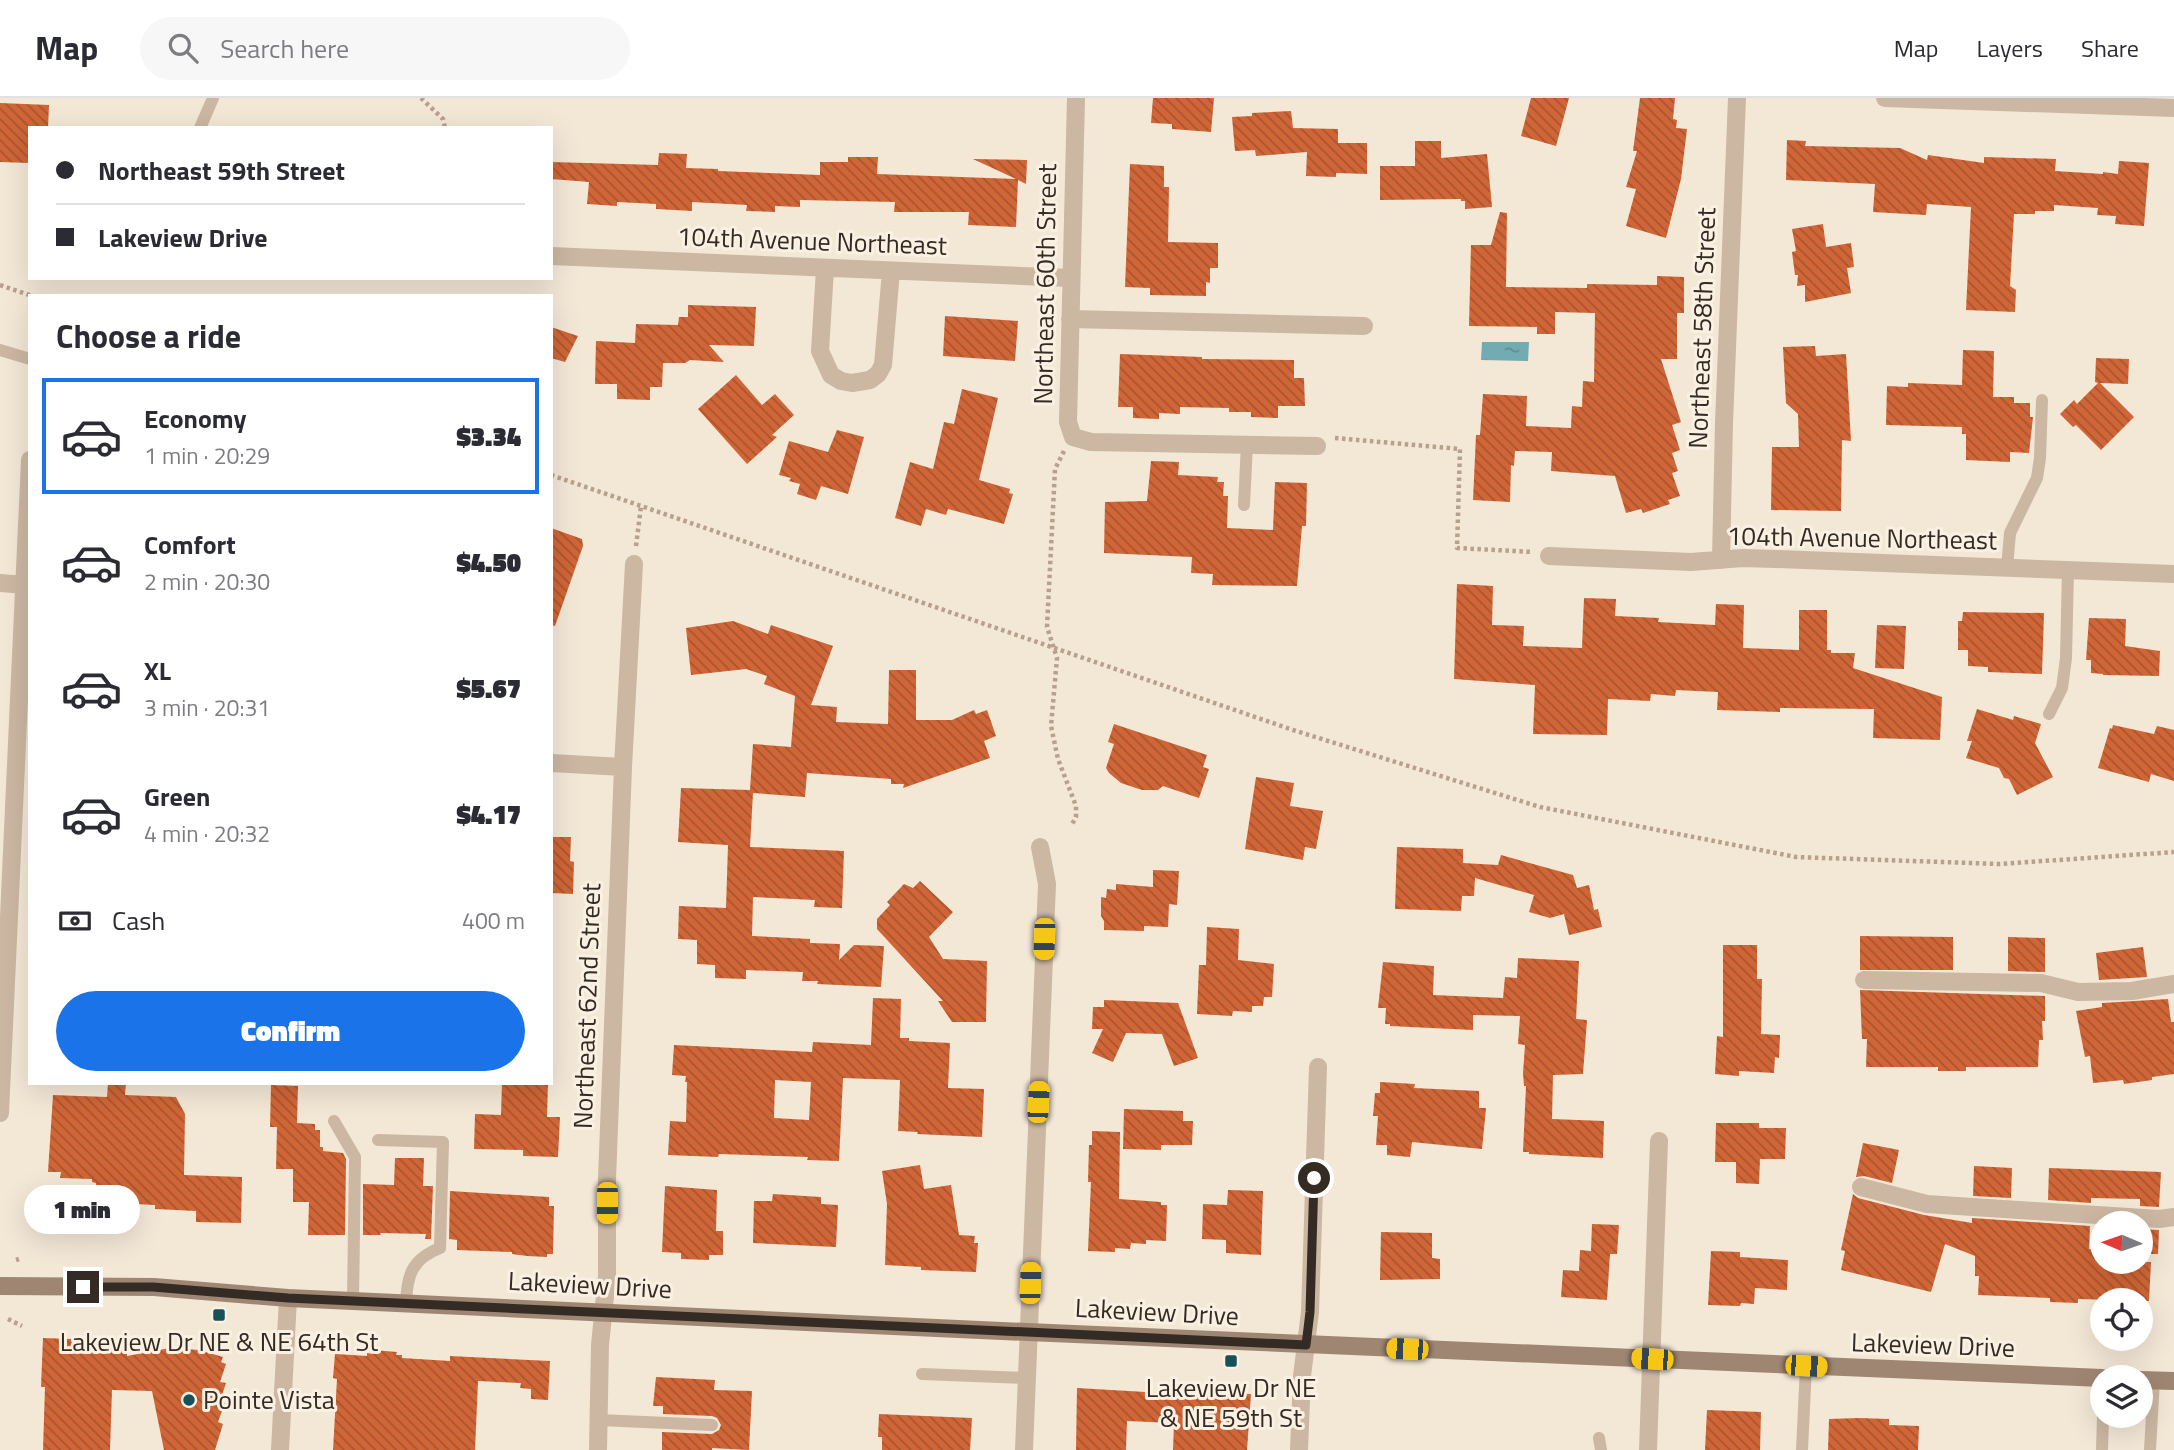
<!DOCTYPE html>
<meta charset="utf-8">
<style>
:root{--surface:#fff;--page:#f7f7f7;--text:#2b2b33;--muted:#7c7c81;--line:#e1e1e2;--accent:#1a73e8}
body{margin:0;font-family:"Titillium Web",sans-serif;background:var(--page);color:var(--text);height:100vh;display:flex;flex-direction:column;font-size:26px;white-space:nowrap}
*{box-sizing:border-box;margin:0}
p{font-size:23px;color:var(--muted)}
.icon{flex:none;width:38px;height:38px;fill:none;stroke:currentColor;stroke-width:2;stroke-linecap:round;stroke-linejoin:round}
.map{position:relative;flex:1;overflow:hidden}
.side{position:absolute;left:28px;top:196px;width:525px;height:791px;display:flex;flex-direction:column;background:var(--surface);border-radius:0px;box-shadow:0 7px 28px #0002}
.side>*{flex:none}
.top-card{position:absolute;left:28px;top:28px;width:525px;height:154px;border-radius:0px;box-shadow:0 7px 28px #0002;display:grid;align-content:center;height:154px;padding:0 28px;background:var(--surface)}
.needle{width:46px;rotate:272deg}
.tools{position:absolute;left:2090px;top:1113px;display:grid;gap:14px}
.tools a{display:grid;place-items:center;width:63px;height:63px;border-radius:50%;background:var(--surface);box-shadow:0 7px 28px #0002;font-size:35px}
.end{position:absolute;width:32px;height:32px;margin:-16px;border:9px solid #352b25;background:#fff;box-shadow:0 0 0 4px #fff}
.from{border-radius:50%}
.bubble{position:absolute;height:49px;border-radius:24px;background:var(--surface);box-shadow:0 7px 28px #0002;font-size:23px;font-weight:800;line-height:49px;text-align:center}
.car{position:absolute;width:21px;height:42px;margin:-21px -10px;border-radius:9px;box-shadow:0 0 5px 2px #0007;background:linear-gradient(#f5c518 24%,#345 0 40%,#f5c518 0 76%,#345 0 86%,#f5c518 0)}
.top-card b{display:flex;align-items:center;gap:24px;height:66px;font-size:26px}
.top-card b+b{border-top:2px solid var(--line)}
.top-card i{width:18px;height:18px;background:var(--text)}
ul{padding:0;list-style:none}
li{display:flex;align-items:center;gap:21px;height:116px;margin:0 14px 10px;padding:0 14px;border:4px solid transparent;border-radius:0px}
li div{flex:1}
li b{display:block;font-size:26px}
li em{font-style:normal;font-weight:800}
li.current{border-color:var(--accent)}
li>.icon{width:63px;height:63px;stroke-width:1.5}
h2{padding:0 28px;font-size:32px;line-height:84px}
.pay{display:flex;align-items:center;gap:18px;height:77px;padding:0 28px;font-size:26px}
.pay p{margin-inline-start:auto}
.action{display:flex;gap:14px;margin-top:auto;padding:14px 28px}
.action a{flex:1;height:80px;border-radius:42px;background:var(--accent);color:#fff;font-size:28px;font-weight:800;line-height:80px;text-align:center}
header{display:flex;align-items:center;gap:42px;box-sizing:border-box;height:98px;padding:0 35px;background:var(--surface);border-bottom:2px solid var(--line)}
header strong{font-size:33px}
nav{display:flex;gap:38px;margin-inline-start:auto;font-size:24px}
.search{width:490px;height:63px;background:var(--page);display:flex;align-items:center;gap:18px;box-sizing:border-box;padding:0 24px;border-radius:38px;color:var(--muted);font-size:26px}
.map>svg:first-child{display:block}
.water{fill:url(#water-ripples)}
.building{fill:url(#building-back-hatch);fill-rule:evenodd}
.lines{fill:none;stroke-linecap:round;stroke-linejoin:round}
.path{stroke:#b7a18c;stroke-width:4.5;stroke-dasharray:3.5 3.5;stroke-linecap:butt}
.lane{stroke:#cbb7a2;stroke-width:12}
.street{stroke:#cbb7a2;stroke-width:18}
.secondary{stroke:#9f8673;stroke-width:18}
.route{stroke:#352b25;stroke-width:9}
.poi-dot{fill:#175159;stroke:#faf1e3;stroke-width:2.5}
.labels{text-anchor:middle;stroke-width:6;stroke-linejoin:round;paint-order:stroke}
.street-label{font-size:26px;fill:#352b25;stroke:#faf1e3}
.poi-label{font-size:26px;fill:#352b25;stroke:#faf1e3}
</style>
<header>
<strong>Map</strong>
<div class="search"><svg class="icon" aria-label="search" viewBox="0 0 24 24"><circle cx="10" cy="10" r="6"/><path d="M15 15l6 6"/></svg>Search here</div>
<nav><a>Map</a><a>Layers</a><a>Share</a></nav>
</header>
<div class="map">
<svg width="2174" height="1352" viewBox="0 0 2174 1352">
<defs>
<pattern id="water-ripples" width="26" height="14" patternUnits="userSpaceOnUse" patternTransform="scale(1.75)"><rect width="26" height="14" fill="#73abb2"/><path d="M2 4q2-2 4 0t4 0M15 11q2-2 4 0t4 0" fill="none" stroke="#5f8b91"/></pattern>
<pattern id="building-back-hatch" width="6" height="6" patternUnits="userSpaceOnUse" patternTransform="scale(1.75)"><rect width="6" height="6" fill="#d06637"/><path d="M-1 5l2 2M0 0l6 6M5-1l2 2" fill="none" stroke="#aa542e"/></pattern>
</defs>
<rect width="100%" height="100%" fill="#f3e7d6"/>
<path class="water" d="M1482 244H1529L1528 263 1481 262Z"/>
<path class="building" d="M1153 0H1214L1211 34 1172 31V26L1151 25Z
M1531 0H1569L1556 48 1521 38Z
M1640 0H1675L1673 21 1677 22 1676 30 1687 31 1681 81 1666 140 1626 128 1636 91 1626 89 1637 53H1633Z
M0 5 49 7 48 30H30V65L0 64Z
M1291 13 1293 30 1338 31V45H1367V76L1336 75V79L1306 78 1307 54 1256 58 1255 52 1235 53 1232 19 1252 18V15Z
M1787 42 1806 43 1805 48 1900 50 1927 62 1928 57 1984 65V59L2056 61 2055 73 2103 76V74L2118 76 2119 63 2149 65 2144 128 2115 126 2116 118 2097 117 2098 110 2054 107V113H2035V116H2014L2010 188 2016 192 2015 214 1966 212 1971 109 1927 106 1926 117 1873 114 1875 86 1786 82Z
M1415 43H1441V60L1487 56 1492 109 1465 111V103H1461V101L1380 102V68H1415Z
M659 55 687 56 686 70 718 71V73L820 77V64H848V59H878L877 76 1016 81 973 61 1027 62 1026 86 1018 82 1016 129 968 127 969 114H894L895 104 800 102V109L775 108V114L746 113 747 107 692 104V113L656 111V106L617 104V108L587 106 589 84 551 81V64L658 67Z
M1130 66 1164 68V89H1169L1168 144 1218 145V170H1210V185L1206 184V198L1150 197V190L1125 189Z
M1500 114 1507 115 1506 189 1587 190V186L1657 187V178L1684 179V215H1677V261H1661L1681 324 1672 327 1680 352 1672 355 1678 373 1672 375 1680 398 1668 402 1670 406 1643 415 1641 411 1626 415 1615 378 1551 373 1552 354 1515 353 1514 368 1511 367 1510 404 1473 402 1476 337H1480L1483 296 1527 298 1526 328 1571 330 1572 308 1582 309 1583 283 1594 284 1595 215 1555 214V236H1537V229L1469 228 1471 147H1491Z
M1823 126 1826 149 1851 145 1854 169 1847 170 1851 195 1805 204V187L1797 188 1798 177H1795L1792 154 1796 153 1792 131Z
M688 207 756 209 754 248 709 247 724 264 690 262 685 265H663L662 289H650V302L617 301V286H595L596 243 635 245 636 226 678 227 679 219H688Z
M945 218 1018 223 1015 263 943 258Z
M551 229 578 238 565 264 551 260Z
M1815 248 1816 258 1846 256 1851 343 1842 342 1841 413 1771 412 1772 349H1799L1798 316 1786 305 1783 249Z
M1963 252 1994 253 1993 299H2014V305H2030V319H2033L2029 355 2010 354V364L1966 362V336H1962V329L1886 327 1887 288 1908 289V285L1962 287Z
M1120 256 1202 259V261L1294 262V280H1304L1305 308H1278V320L1251 319V314H1229V310L1180 309V316L1159 315V321L1133 320V309H1118Z
M2096 260 2129 261 2128 286 2100 285 2134 319 2101 352 2076 327 2073 329 2060 316 2074 302 2077 306 2098 285 2095 284Z
M736 277 762 307 775 296 794 317 772 337 777 339 747 366 698 311Z
M962 291 998 300 979 382 1010 391 1009 395 1013 396 1004 426 948 411 946 417 926 411 921 428 895 420 910 364 933 371 944 324 954 326Z
M837 332 864 339 848 396 821 388 816 402 797 396 800 386 789 383 791 380 779 377 789 343 828 354Z
M1151 363 1179 364 1178 377 1218 379 1217 384H1224L1223 398H1228L1227 430 1273 432 1275 384 1307 385 1306 428H1302L1297 488 1212 487 1213 476 1191 475 1192 459 1104 455 1105 404 1147 403Z
M551 430 582 441 583 448 555 528 551 527Z
M1457 486 1493 488 1492 527 1524 528 1523 548 1582 550 1584 500 1616 501 1615 518 1659 520 1658 524 1715 527 1716 506 1744 507 1743 550 1799 552V512H1827V552H1831V555H1855L1853 570 1942 599 1940 642 1873 640 1874 611 1780 610V614L1717 612 1718 594 1676 592 1675 598 1651 596 1650 603 1608 601 1607 637 1533 636 1535 587 1454 581Z
M1963 514 2044 515 2042 576 1988 574V569L1968 568V552H1958V523H1962Z
M2089 520 2126 521 2125 548 2160 553 2159 578 2103 577V576L2091 575V562H2086Z
M733 523 768 536 771 527 833 548 811 607 837 609 836 624 888 626 889 572H916V622H952L974 612 976 616 987 612 996 638 984 643 990 660 903 690 904 686H891V681L807 675 805 699 753 695 750 749 844 753 842 810 814 809 815 802 753 799 752 838 810 841V845L840 846 839 862 854 847 884 848 881 889 817 886 818 883H802L803 874 746 872V881L715 880V867L697 866V842L678 841 679 808 726 810 728 747 678 744 681 690 750 692 753 646 791 649 795 598 764 586 767 578 746 571 691 577 686 530Z
M1877 527 1906 528 1904 571 1875 570Z
M1977 611 2013 622 2014 618 2041 626 2035 645 2053 679 2017 697 2009 681 2004 680 1999 670 1966 660 1972 643H1967Z
M1114 626 1207 657 1203 669 1209 671 1199 700 1163 688 1158 692H1142L1121 685 1109 675 1106 670 1114 646 1108 644Z
M2113 627 2154 636 2157 628 2174 632V683L2151 676 2149 684 2098 670 2110 630 2112 631Z
M1256 679 1294 685 1290 708 1323 713 1316 751 1305 749 1303 762 1245 751Z
M551 739H571L570 763 574 764 573 796 551 795Z
M1397 749 1463 751V765L1498 767 1501 757 1573 777 1577 790 1589 787 1594 812 1598 811 1602 829 1569 837 1564 816 1550 820 1529 814 1534 797 1475 780 1474 798H1462L1461 813 1395 811Z
M1153 772 1179 773 1177 807 1169 806 1168 829 1144 828V833L1104 832V823L1101 818V799L1106 800 1107 791 1116 792V786L1153 789Z
M920 783 953 814 929 839 943 861 987 863 986 924H952L938 903H943L877 831V821L890 807 887 804 904 786 913 790Z
M1207 829 1239 831 1238 862 1274 866 1272 899H1264L1263 908H1252V914L1233 913 1232 918 1197 916 1199 867H1206Z
M1860 838 1953 839V872H1860Z
M2008 839 2045 840V874L2008 873Z
M1723 847H1757V881H1762L1761 936 1780 937 1779 960 1775 959 1774 975 1739 973V978L1715 976 1717 938 1723 939Z
M2143 849 2147 879 2099 882 2096 855Z
M1518 860 1579 863 1576 921 1587 922 1583 976 1553 977 1552 1021 1604 1023 1603 1060 1529 1056V1054H1523L1526 988H1524L1523 975 1525 947 1518 946 1520 918 1473 917V932L1390 928V926H1385L1386 910H1378L1383 864 1434 868 1433 897 1503 900 1505 879 1517 880Z
M1860 892 2045 898V923H2042L2043 942H2039L2038 969H1966V973H1938V969H1866L1867 941H1862Z
M873 900 901 901 900 940H909V943L950 945 948 990 984 991 982 1039 917 1036 918 1034 898 1033 900 982 843 980 839 1063 807 1062 808 1059 719 1056 718 1059 668 1057 670 1023 686 1024 687 984H685L686 978 672 977 674 947 812 954 813 944 871 947ZM775 982 811 984 809 1022 774 1020Z
M2168 901 2171 924H2174V976L2152 979V982L2124 986 2123 982 2093 985 2090 958 2085 959 2076 913 2102 909V905Z
M1104 902 1178 905 1198 960 1174 968 1162 936 1126 935 1113 964 1092 955 1103 931H1092L1093 909H1104Z
M1380 984 1415 986 1414 990 1479 993V1010H1486L1482 1051 1412 1044 1410 1059 1387 1057V1047H1376L1378 1018H1373L1375 995H1380Z
M108 985H126L125 997 176 999 185 1016 184 1077 242 1079 241 1125 196 1124V1113L155 1111V1107L116 1105V1109L95 1108 96 1085 92 1084V1081L60 1080 61 1074H48L53 997 107 999Z
M502 985H548L547 1019H560L558 1059 523 1058V1052L474 1051 475 1016 501 1017Z
M271 987 298 988 297 1025 315 1026V1032H320V1049H323V1053L343 1055 346 1061 345 1137H308L309 1104H293V1071H276L277 1029H270Z
M1124 1011 1183 1013V1023H1193L1192 1047H1161V1052L1123 1051Z
M1716 1025H1759V1030H1786L1785 1061H1760L1759 1086 1736 1085V1064H1715Z
M1092 1033 1120 1034 1119 1101 1161 1104V1107H1167L1166 1143 1146 1142V1146L1131 1145 1130 1151 1115 1150V1154L1088 1153 1091 1084H1088L1089 1047H1092Z
M1863 1045 1899 1052 1892 1085 1864 1078 1856 1079Z
M395 1060H424L423 1088H433L431 1141H425L426 1136 380 1135 381 1137H363V1086L394 1087Z
M920 1067 924 1091 951 1087 959 1137 975 1138 974 1145H978L976 1174 921 1172V1169L885 1167 887 1106 882 1073Z
M1974 1068 2012 1070 2011 1100 1973 1098Z
M2049 1070 2161 1074 2159 1109 2140 1108V1101L2091 1100V1105L2048 1102Z
M665 1088 717 1092 716 1133H723V1157H709V1162L681 1161V1155L662 1154Z
M1228 1092 1263 1093 1261 1157 1226 1155V1142L1202 1141 1203 1106 1227 1107Z
M450 1093 549 1099V1108H554L553 1156H547V1159L527 1158 512 1156V1154L457 1152V1142L449 1141Z
M773 1096 821 1099V1106L838 1107 836 1149 753 1145 754 1103H772Z
M1853 1096 1858 1100 1924 1117 1972 1125V1120L2090 1128 2089 1151H2102V1164H2151L2149 1203 2078 1201V1205L2050 1204V1200L1978 1197 1979 1178H1975V1158L1945 1146 1931 1194 1841 1172 1845 1153 1841 1152Z
M1592 1126 1619 1127 1617 1156H1610L1607 1202 1561 1199 1563 1172 1579 1173 1580 1152 1591 1153Z
M2140 1131 2159 1132 2158 1156H2140Z
M1381 1134 1432 1135V1160L1440 1161V1181L1380 1182Z
M1711 1153 1740 1154V1159L1788 1162 1787 1192 1755 1190 1754 1206 1741 1205 1740 1208 1708 1207Z
M43 1240 127 1243V1258L170 1250 199 1252 223 1259 221 1264 226 1266 220 1284 226 1285 220 1303 225 1305 218 1324 223 1326 215 1352H164L152 1293 112 1292 110 1352H43L45 1289H41Z
M373 1252 397 1254 396 1257H402V1260L450 1263V1258L550 1263 548 1302 531 1301V1291L520 1290 521 1285 478 1283 475 1352H333L337 1281 333 1280 335 1256 367 1258V1255L373 1256Z
M656 1279 715 1282 714 1292 752 1293 749 1352 712 1350V1352H662V1334L712 1336 719 1332 721 1327 717 1320 712 1318 663 1316V1308H653Z
M1077 1290 1197 1297V1294L1251 1296 1247 1352H1173L1174 1325 1127 1323 1126 1352H1076Z
M1707 1312 1761 1314 1760 1352H1705Z
M879 1316 972 1320 970 1352H882V1339H878Z
M1859 1320 1889 1321V1327L1919 1328 1918 1352H1828L1829 1321Z"/>
<g class="lines">
<path class="path" d="M421 0 443 21 445 30
M0 187 32 198
M1335 340 1460 351 1457 450 1533 454
M1064 353 1055 371 1047 529 1057 560 1051 628 1058 661 1076 708V719L1071 728
M551 377 1293 632 1540 709 1796 759 2000 766 2174 754
M636 448 641 408
M16 1162 19 1161
M574 1187 576 1194
M8 1221 22 1228"/>
<path class="lane" d="M200 30 213 0
M0 252 30 261
M1244 407 1247 346
M2007 470 2010 435 2037 380 2040 360 2042 302
M2049 616 2062 590 2066 560 2068 472
M334 1023 355 1059 353 1202
M378 1042 443 1044 440 1150C412 1161 407 1177 406 1205
M922 1276 1027 1280
M599 1322 712 1327
M1599 1340 1601 1352
M1802 1352 1806 1268
M2102 1352 2103 1318
M2150 1352 2154 1282"/>
<path class="street" d="M1076 0 1068 324 1073 339 1091 344 1317 348
M1885 0 2174 10
M551 158 1071 180
M825 171 820 253 831 277 841 283 852 285 870 282 878 276 883 267 891 173
M1070 221 1364 228
M1549 458 1691 464 1743 460 1776 461 2174 476
M1721 462 1724 325 1737 0
M0 485 25 487
M551 665 623 669
M1864 882 2041 885 2078 894 2132 893 2174 886
M0 1015 30 362
M1861 1089 1927 1106 2159 1121 2174 1119
M280 1352 288 1200
M598 1352 600 1247 607 1178V1081L623 669 634 466
M1024 1352 1047 786 1040 749
M1299 1352 1302 1278 1310 1214 1318 969
M1648 1352 1659 1043"/>
<path class="secondary" d="M0 1188 154 1189 288 1200 1002 1233 2102 1280
M2140 1282 2174 1283"/>
</g>
<g class="lines">
<path class="route" d="M83 1189H153L288 1200 1306 1247 1310 1214 1314 1080"/>
</g>
<g class="poi-dot">
<rect x="212" y="1210" width="14" height="14" rx="3.5"/>
<rect x="1224" y="1256" width="14" height="14" rx="3.5"/>
<circle cx="189" cy="1302" r="7"/>
</g>
<g class="labels">
<g class="street-label">
<text transform="translate(812 143) rotate(2)" y="9">104th Avenue Northeast</text>
<text transform="translate(1045 186) rotate(-89)" y="9">Northeast 60th Street</text>
<text transform="translate(1702 230) rotate(-88)" y="9">Northeast 58th Street</text>
<text transform="translate(1862 440) rotate(1)" y="9">104th Avenue Northeast</text>
<text transform="translate(587 908) rotate(-88)" y="9">Northeast 62nd Street</text>
<text transform="translate(590 1187) rotate(3)" y="9">Lakeview Drive</text>
<text transform="translate(1157 1214) rotate(3)" y="9">Lakeview Drive</text>
<text transform="translate(1933 1247) rotate(2)" y="9">Lakeview Drive</text>
</g>
<g class="poi-label">
<text x="219" y="1253">Lakeview Dr NE &amp; NE 64th St</text>
<text x="1231" y="1299">Lakeview Dr NE<tspan x="1231" dy="30">&amp; NE 59th St</tspan></text>
<text x="203" y="1311" text-anchor="start">Pointe Vista</text>
</g>
</g>
</svg>
<div class="tools">
<a><svg class="needle" viewBox="-14 -14 28 28"><path d="M0-13l5 13h-10z" fill="#e53935"/><path d="M0 13l5-13h-10z" fill="#7c7c81"/></svg></a>
<a><svg class="icon" aria-label="locate" viewBox="0 0 24 24"><circle cx="12" cy="12" r="6"/><path d="M12 2v4M12 18v4M2 12h4M18 12h4"/></svg></a>
<a><svg class="icon" aria-label="layers" viewBox="0 0 24 24"><path d="M12 4l9 5-9 5-9-5zM3 14l9 5 9-5"/></svg></a>
</div>
<i class="end from" style="left:1314px;top:1080px"></i>
<i class="end" style="left:83px;top:1189px"></i>
<div class="bubble" style="left:24px;top:1087px;width:116px">1 min</div>
<i class="car" style="left:1044px;top:841px;rotate:182deg"></i>
<i class="car" style="left:1038px;top:1004px;rotate:3deg"></i>
<i class="car" style="left:607px;top:1105px;rotate:180deg"></i>
<i class="car" style="left:1030px;top:1185px;rotate:2deg"></i>
<i class="car" style="left:1407px;top:1251px;rotate:272deg"></i>
<i class="car" style="left:1652px;top:1261px;rotate:274deg"></i>
<i class="car" style="left:1806px;top:1268px;rotate:93deg"></i>
<div class="top-card">
<b><i class="from"></i>Northeast 59th Street</b>
<b><i></i>Lakeview Drive</b>
</div>
<section class="side">
<h2>Choose a ride</h2>
<ul>
<li class="current"><svg class="icon" aria-label="car" viewBox="0 0 24 24"><path d="M5 17H2v-5l4-1 3-4h7l3 4 3 1v5h-3M9 17h6M6 11h13"/><circle cx="7" cy="17" r="2"/><circle cx="17" cy="17" r="2"/></svg><div><b>Economy</b><p>1 min · 20:29</p></div><em>$3.34</em></li>
<li><svg class="icon" aria-label="car" viewBox="0 0 24 24"><path d="M5 17H2v-5l4-1 3-4h7l3 4 3 1v5h-3M9 17h6M6 11h13"/><circle cx="7" cy="17" r="2"/><circle cx="17" cy="17" r="2"/></svg><div><b>Comfort</b><p>2 min · 20:30</p></div><em>$4.50</em></li>
<li><svg class="icon" aria-label="car" viewBox="0 0 24 24"><path d="M5 17H2v-5l4-1 3-4h7l3 4 3 1v5h-3M9 17h6M6 11h13"/><circle cx="7" cy="17" r="2"/><circle cx="17" cy="17" r="2"/></svg><div><b>XL</b><p>3 min · 20:31</p></div><em>$5.67</em></li>
<li><svg class="icon" aria-label="car" viewBox="0 0 24 24"><path d="M5 17H2v-5l4-1 3-4h7l3 4 3 1v5h-3M9 17h6M6 11h13"/><circle cx="7" cy="17" r="2"/><circle cx="17" cy="17" r="2"/></svg><div><b>Green</b><p>4 min · 20:32</p></div><em>$4.17</em></li>
</ul>
<div class="pay"><svg class="icon" aria-label="cash" viewBox="0 0 24 24"><path d="M3 7h18v10H3z"/><circle cx="12" cy="12" r="2"/></svg>Cash<p>400 m</p></div>
<div class="action"><a>Confirm</a></div>
</section>
</div>
